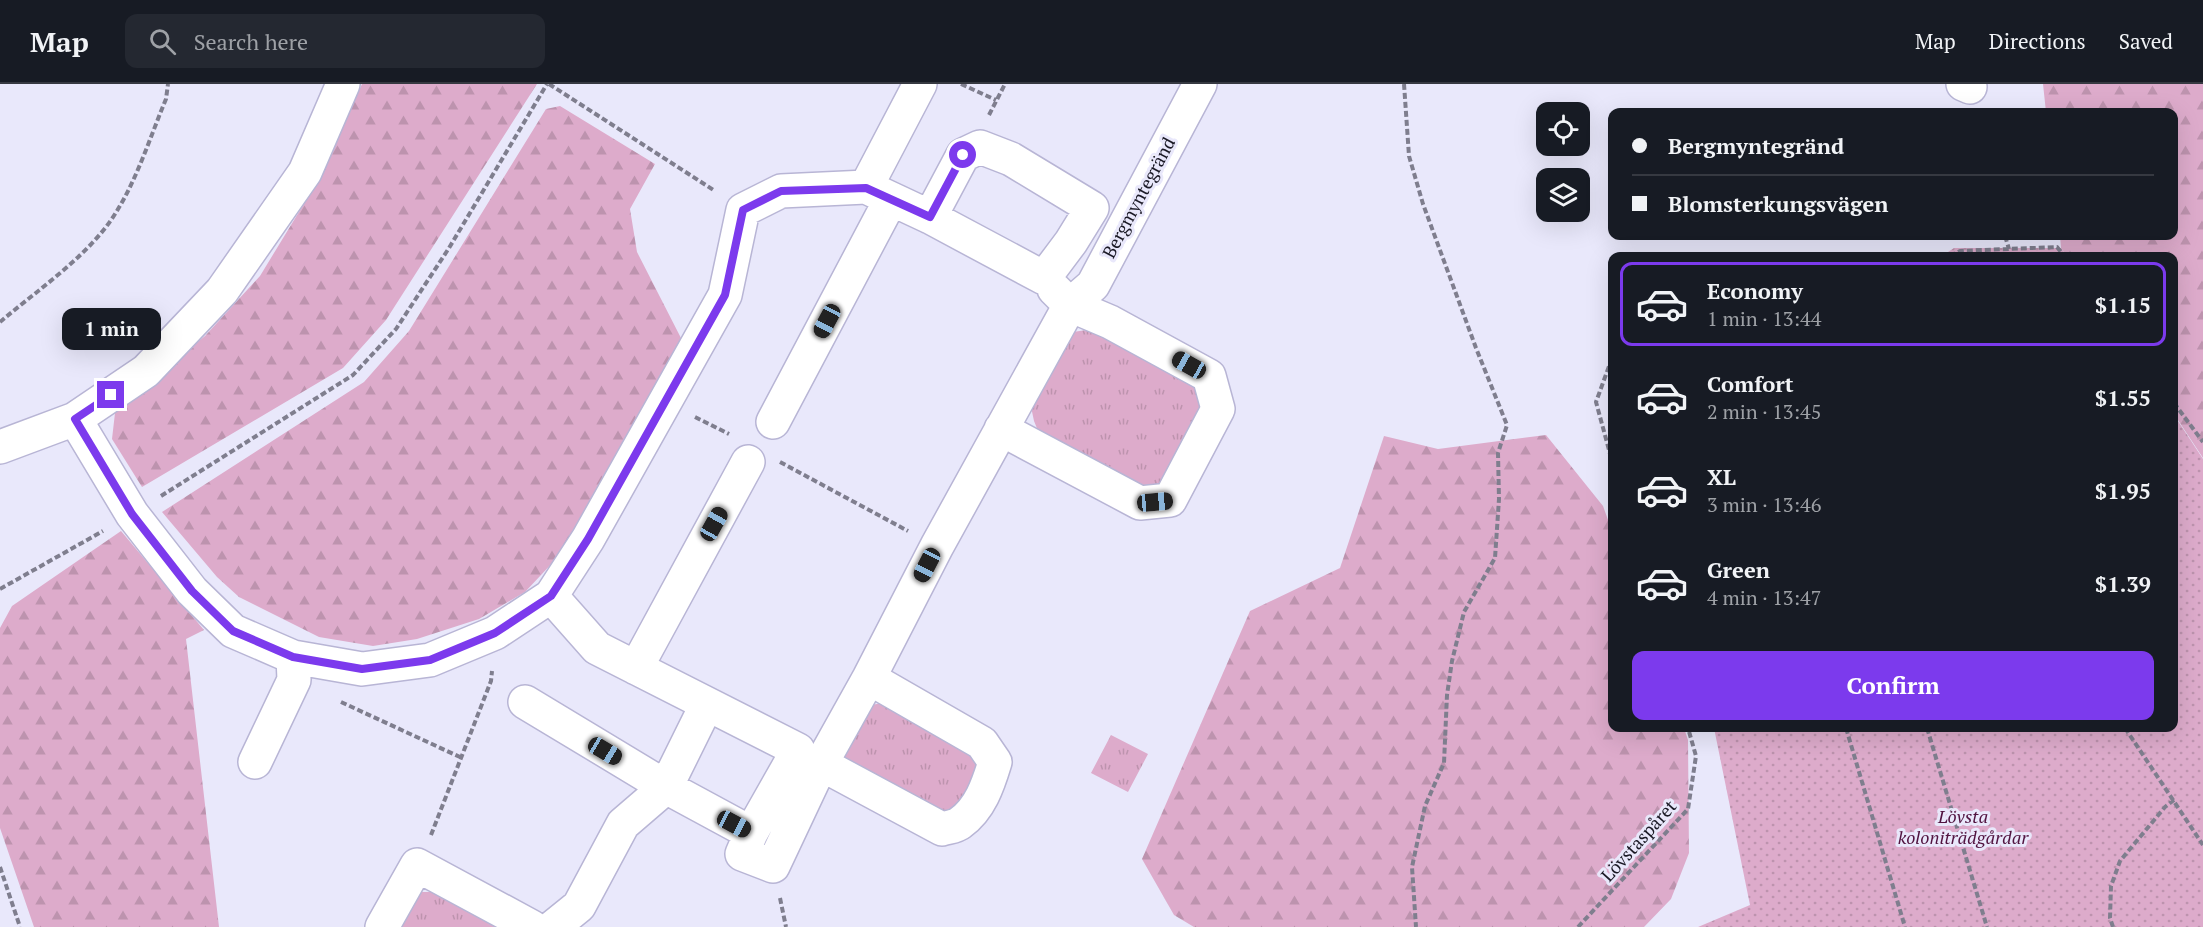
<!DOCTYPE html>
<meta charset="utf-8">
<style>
:root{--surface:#171b24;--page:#242831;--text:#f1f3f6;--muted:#9ea1a6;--line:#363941;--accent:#7c3aed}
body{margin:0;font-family:"PT Serif",serif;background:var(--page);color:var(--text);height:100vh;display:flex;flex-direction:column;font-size:22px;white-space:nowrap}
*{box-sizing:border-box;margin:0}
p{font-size:20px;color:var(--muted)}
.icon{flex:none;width:33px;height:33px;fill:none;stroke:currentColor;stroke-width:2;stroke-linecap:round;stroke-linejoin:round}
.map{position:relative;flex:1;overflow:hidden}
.side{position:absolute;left:1608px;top:168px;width:570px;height:480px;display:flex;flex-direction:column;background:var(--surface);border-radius:12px;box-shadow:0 6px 24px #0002}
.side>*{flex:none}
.top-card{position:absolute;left:1608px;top:24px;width:570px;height:132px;border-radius:12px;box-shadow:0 6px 24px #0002;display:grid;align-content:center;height:132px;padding:0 24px;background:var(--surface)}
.tools{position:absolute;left:1536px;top:18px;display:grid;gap:12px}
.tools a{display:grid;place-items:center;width:54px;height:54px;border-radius:12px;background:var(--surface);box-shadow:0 6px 24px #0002;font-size:30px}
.end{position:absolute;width:27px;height:27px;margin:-14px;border:8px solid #7c3aed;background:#fff;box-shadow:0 0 0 3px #fff}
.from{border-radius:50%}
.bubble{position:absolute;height:42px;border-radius:12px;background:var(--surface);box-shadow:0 6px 24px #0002;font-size:20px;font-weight:800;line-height:42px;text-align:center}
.car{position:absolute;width:18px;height:36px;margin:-18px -9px;border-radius:8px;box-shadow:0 0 4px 2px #0007;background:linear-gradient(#222 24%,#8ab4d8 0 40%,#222 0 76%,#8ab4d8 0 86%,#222 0)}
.top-card b{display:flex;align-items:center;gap:21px;height:57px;font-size:22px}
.top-card b+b{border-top:2px solid var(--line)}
.top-card i{width:15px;height:15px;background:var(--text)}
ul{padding:10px 0 0;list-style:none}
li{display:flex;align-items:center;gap:18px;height:84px;margin:0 12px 9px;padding:0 12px;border:3px solid transparent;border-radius:12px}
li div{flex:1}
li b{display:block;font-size:22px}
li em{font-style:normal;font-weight:800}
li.on{border-color:var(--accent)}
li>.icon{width:54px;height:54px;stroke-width:1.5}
.button{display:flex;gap:12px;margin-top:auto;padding:12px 24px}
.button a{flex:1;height:69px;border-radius:12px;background:var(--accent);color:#fff;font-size:24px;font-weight:800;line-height:69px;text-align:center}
header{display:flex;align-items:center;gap:36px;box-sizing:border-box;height:84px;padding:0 30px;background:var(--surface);border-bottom:2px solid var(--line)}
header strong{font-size:28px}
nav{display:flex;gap:33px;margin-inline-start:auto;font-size:21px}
.search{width:420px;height:54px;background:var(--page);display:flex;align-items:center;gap:15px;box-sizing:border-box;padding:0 21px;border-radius:12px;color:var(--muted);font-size:22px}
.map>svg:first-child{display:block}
.grass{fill:url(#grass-tufts)}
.forest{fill:url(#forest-firs)}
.garden{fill:url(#garden-dots)}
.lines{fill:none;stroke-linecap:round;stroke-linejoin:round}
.minor-casing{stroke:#b8b5d5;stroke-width:36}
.path{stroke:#7f7e8e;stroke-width:4;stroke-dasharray:6 3;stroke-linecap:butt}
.minor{stroke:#fff;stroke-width:33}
.route{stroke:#7c3aed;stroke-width:8}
.labels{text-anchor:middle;stroke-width:6;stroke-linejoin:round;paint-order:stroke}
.street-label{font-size:18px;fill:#1a1925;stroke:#e9e8fb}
.park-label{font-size:18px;font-style:italic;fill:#511340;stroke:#e9e8fb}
</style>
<header>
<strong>Map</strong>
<div class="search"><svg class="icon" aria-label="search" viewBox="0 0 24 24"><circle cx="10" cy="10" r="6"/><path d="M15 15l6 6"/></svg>Search here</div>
<nav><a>Map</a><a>Directions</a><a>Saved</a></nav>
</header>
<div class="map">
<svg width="2203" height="843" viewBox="0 0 2203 843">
<defs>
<pattern id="grass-tufts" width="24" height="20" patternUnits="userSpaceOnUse" patternTransform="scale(1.5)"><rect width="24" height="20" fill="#ddabcb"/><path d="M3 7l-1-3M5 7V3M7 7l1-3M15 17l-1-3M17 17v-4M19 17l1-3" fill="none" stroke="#bd93ae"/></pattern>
<pattern id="forest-firs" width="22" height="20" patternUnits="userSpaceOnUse" patternTransform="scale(1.5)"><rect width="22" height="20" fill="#ddabcb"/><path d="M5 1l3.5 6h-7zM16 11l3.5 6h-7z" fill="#bd93ae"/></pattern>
<pattern id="garden-dots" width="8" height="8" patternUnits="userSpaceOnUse" patternTransform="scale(1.5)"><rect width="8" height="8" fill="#ddabcb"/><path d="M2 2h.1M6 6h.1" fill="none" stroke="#bd93ae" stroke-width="1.8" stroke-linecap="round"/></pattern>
</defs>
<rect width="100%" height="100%" fill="#e9e8fb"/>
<path class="grass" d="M1093 245 1188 296 1200 307 1203 322 1169 390 1154 405 1141 408 1041 354 1034 337 1030 318 1073 248Z
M894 617 959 651 985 685 952 736 846 686 839 660 871 621Z
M1111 651 1148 670 1128 708 1091 689Z
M416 808H433L509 843H394Z"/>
<path class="forest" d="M362 0H537L386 236 343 284 142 403 112 355 115 329 142 303 205 252 260 192 319 95Z
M2043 0H2203V374L2174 330V172H2067L2061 164 2060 152H2174V28H2046Z
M560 22 655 80 630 125 637 168 682 256 557 474 525 508 479 535 417 555 373 562 319 553 239 513 217 493 162 428 364 298 409 247 546 25Z
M1546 351 1603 422 1612 447V644H1684L1688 656 1689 769 1671 815 1644 843H1194L1174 831 1142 775 1250 527 1340 484 1384 352 1438 365Z
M121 447 204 546 186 555 219 843H34L0 744V544L12 522Z"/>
<path class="garden" d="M1954 164H2061L2067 172H1942Z
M2174 331 2203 375V843H1698L1750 821 1714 644H2174Z"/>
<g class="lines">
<defs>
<path id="minor" d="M1963 0 1970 3
M866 103 920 0
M75 335 132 430 192 507 233 547 293 573 362 585 430 576 495 549 551 512 588 455 725 211 743 126 781 107 866 103 930 133 1044 194 1071 158 1092 124 1011 75 980 63 963 71 930 133
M773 338 891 115
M1001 345 1140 419 1170 416 1218 325 1209 292 1110 238 1070 221 1093 201 1200 0
M0 363 75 335 146 287 222 207 305 88 343 0
M551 512 597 564 798 666 751 749 666 703 707 620
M636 584 748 378
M525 618 666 703 623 740 579 822 553 843
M255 678 294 596 293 573
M821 680 942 745C947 743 955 743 960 739 980 725 988 701 995 678L982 659 869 594
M751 749 742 770 773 782 821 680 869 594 937 462 1070 221 1054 205
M382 843 417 781 532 843"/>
</defs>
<use href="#minor" class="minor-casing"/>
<path class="path" d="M549 0 715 107
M961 0 996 16
M1404 0 1409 72 1423 120 1476 264 1507 341 1498 369 1499 415 1495 474 1464 528 1452 577 1447 611 1444 679 1425 722 1412 783 1416 843
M989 31 1005 0
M2005 152 2009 165
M1950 172 1960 167 2057 163 2064 172
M0 238C34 209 78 179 106 143 134 106 148 58 166 15L168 0
M1612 274 1596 318 1612 377
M2174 319 2203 358
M695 333 729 350
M780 378 908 447
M161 412 353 291 396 245 449 164 547 0
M0 505 103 447
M341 618 460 673
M1846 644 1905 843
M1927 644 1987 843
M2125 644 2203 761
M431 751 491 597 492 587
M0 783 20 843
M780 814 786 843
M1578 843 1688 725 1696 672 1688 644
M2113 843 2110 834 2111 802 2120 777 2165 723 2174 716"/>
<use href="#minor" class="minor"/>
</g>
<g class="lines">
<path class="route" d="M111 311 75 335 132 430 192 507 233 547 293 573 362 585 430 576 495 549 551 512 588 455 725 211 743 126 781 107 866 104 930 133 963 71"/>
</g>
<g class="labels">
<g class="street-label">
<text transform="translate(1139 114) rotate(-62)" y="6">Bergmyntegränd</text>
<text transform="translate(1639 757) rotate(-48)" y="6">Lövstaspåret</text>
</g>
<g class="park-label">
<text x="1963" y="739">Lövsta<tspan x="1963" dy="21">koloniträdgårdar</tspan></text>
</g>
</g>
</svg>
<div class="tools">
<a><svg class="icon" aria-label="locate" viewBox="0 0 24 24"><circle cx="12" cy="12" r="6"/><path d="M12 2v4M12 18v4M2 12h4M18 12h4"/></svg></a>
<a><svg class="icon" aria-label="layers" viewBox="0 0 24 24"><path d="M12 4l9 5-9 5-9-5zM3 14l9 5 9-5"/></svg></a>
</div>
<i class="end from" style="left:963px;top:71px"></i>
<i class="end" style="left:111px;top:311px"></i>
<div class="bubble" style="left:62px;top:224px;width:99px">1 min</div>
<i class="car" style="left:827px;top:237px;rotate:208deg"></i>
<i class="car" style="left:1189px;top:281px;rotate:299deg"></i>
<i class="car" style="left:1155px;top:418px;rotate:85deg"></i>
<i class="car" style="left:714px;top:440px;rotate:29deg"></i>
<i class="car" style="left:927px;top:481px;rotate:207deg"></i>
<i class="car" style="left:605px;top:667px;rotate:121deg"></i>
<i class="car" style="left:734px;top:740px;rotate:118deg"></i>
<div class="top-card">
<b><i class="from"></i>Bergmyntegränd</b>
<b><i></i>Blomsterkungsvägen</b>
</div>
<section class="side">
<ul>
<li class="on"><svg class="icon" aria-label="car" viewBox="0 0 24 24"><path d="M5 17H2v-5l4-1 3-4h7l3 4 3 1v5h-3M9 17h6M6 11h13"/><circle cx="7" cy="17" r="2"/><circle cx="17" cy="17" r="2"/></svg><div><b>Economy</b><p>1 min · 13:44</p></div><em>$1.15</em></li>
<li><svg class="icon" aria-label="car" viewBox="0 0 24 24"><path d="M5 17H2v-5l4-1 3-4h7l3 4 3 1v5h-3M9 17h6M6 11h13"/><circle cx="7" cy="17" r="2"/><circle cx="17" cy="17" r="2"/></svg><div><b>Comfort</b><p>2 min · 13:45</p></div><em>$1.55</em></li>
<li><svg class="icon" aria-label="car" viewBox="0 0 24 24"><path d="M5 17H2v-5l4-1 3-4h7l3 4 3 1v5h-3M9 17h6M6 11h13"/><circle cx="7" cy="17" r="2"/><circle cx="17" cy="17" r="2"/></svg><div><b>XL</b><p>3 min · 13:46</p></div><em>$1.95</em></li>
<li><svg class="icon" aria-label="car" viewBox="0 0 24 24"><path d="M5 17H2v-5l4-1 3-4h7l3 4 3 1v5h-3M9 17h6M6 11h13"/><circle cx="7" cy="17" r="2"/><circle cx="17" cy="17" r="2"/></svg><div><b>Green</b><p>4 min · 13:47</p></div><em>$1.39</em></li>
</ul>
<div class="button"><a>Confirm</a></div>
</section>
</div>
